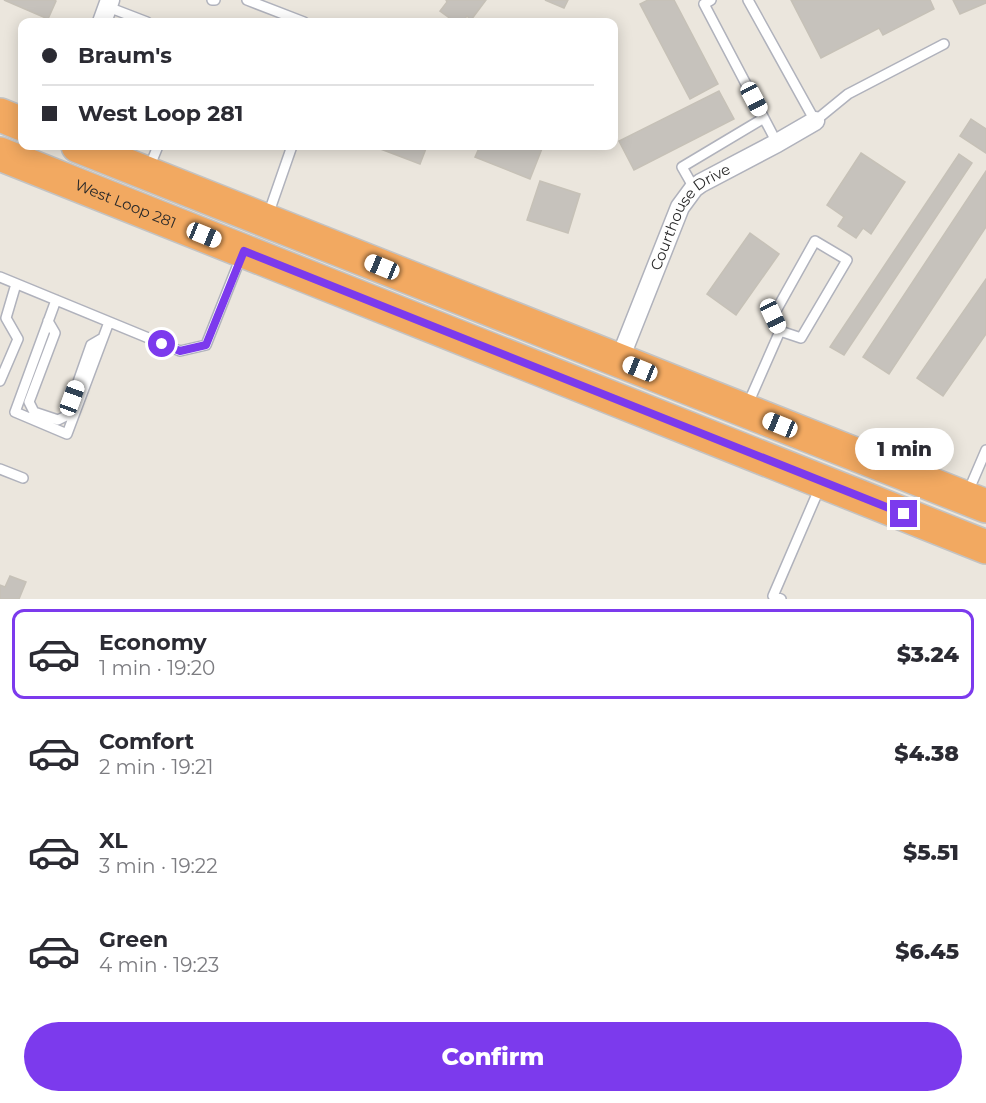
<!DOCTYPE html>
<meta charset="utf-8">
<style>
:root{--surface:#fff;--page:#f7f7f7;--text:#2b2b33;--muted:#7c7c81;--line:#e1e1e2;--accent:#7c3aed}
body{margin:0;font-family:Montserrat,sans-serif;background:var(--page);color:var(--text);height:100vh;display:flex;flex-direction:column;font-size:22px;white-space:nowrap}
*{box-sizing:border-box;margin:0}
p{font-size:20px;color:var(--muted)}
.icon{flex:none;width:33px;height:33px;fill:none;stroke:currentColor;stroke-width:2;stroke-linecap:round;stroke-linejoin:round}
.map{position:relative;height:599px;overflow:hidden}
.panel{display:flex;flex-direction:column;background:var(--surface);flex:1}
.panel>*{flex:none}
.guide{position:absolute;left:18px;top:18px;width:600px;height:132px;border-radius:12px;box-shadow:0 3px 15px #0003;display:grid;align-content:center;height:132px;padding:0 24px;background:var(--surface)}
.end{position:absolute;width:27px;height:27px;margin:-14px;border:8px solid #7c3aed;background:#fff;box-shadow:0 0 0 3px #fff}
.from{border-radius:50%}
.bubble{position:absolute;height:42px;border-radius:21px;background:var(--surface);box-shadow:0 3px 15px #0003;font-size:20px;font-weight:800;line-height:42px;text-align:center}
.car{position:absolute;width:18px;height:36px;margin:-18px -9px;border-radius:8px;box-shadow:0 0 4px 2px #0007;background:linear-gradient(#fff 24%,#345 0 40%,#fff 0 76%,#345 0 86%,#fff 0)}
.guide b{display:flex;align-items:center;gap:21px;height:57px;font-size:22px}
.guide b+b{border-top:2px solid var(--line)}
.guide i{width:15px;height:15px;background:var(--text)}
ul{padding:10px 0 0;list-style:none}
li{display:flex;align-items:center;gap:18px;height:90px;margin:0 12px 9px;padding:0 12px;border:3px solid transparent;border-radius:12px}
li div{flex:1}
li b{display:block;font-size:22px}
li em{font-style:normal;font-weight:800}
li.active{border-color:var(--accent)}
li>.icon{width:54px;height:54px;stroke-width:1.5}
.primary-button{display:flex;gap:12px;margin-top:auto;padding:12px 24px}
.primary-button a{flex:1;height:69px;border-radius:36px;background:var(--accent);color:#fff;font-size:24px;font-weight:800;line-height:69px;text-align:center}
.map>svg:first-child{display:block}
.building{fill:#c6c2bc;stroke:#c6c1b7;stroke-width:1.5}
.lines{fill:none;stroke-linecap:round;stroke-linejoin:round}
.lane-casing{stroke:#b0b2bc;stroke-width:12}
.street-casing{stroke:#b0b2bc;stroke-width:21}
.highway-casing{stroke:#c3c3c3;stroke-width:36}
.lane{stroke:#fff;stroke-width:9}
.street{stroke:#fff;stroke-width:18}
.highway{stroke:#f2a961;stroke-width:33}
.route{stroke:#7c3aed;stroke-width:8}
.labels{text-anchor:middle;stroke-width:4.5;stroke-linejoin:round;paint-order:stroke}
.street-label{font-size:15px;fill:#2a2a2a;stroke:#fff}
</style>
<div class="map">
<svg width="986" height="599" viewBox="0 0 986 599">
<rect width="100%" height="100%" fill="#ebe6dd"/>
<path class="building" d="M4 0H54L56 1 48 19Z
M446 0H486L471 20 467 16 462 22H455L440 11 447 2Z
M545 0H568L564 8Z
M648 0H674L718 84 690 99 640 4Z
M791 0H930L934 9 883 35 879 28 821 58Z
M953 0H986V3L960 14Z
M719 91 734 119 634 170 619 141Z
M971 119 986 129V153L960 136Z
M379 146H427L420 164 378 148Z
M480 146H543L530 179 475 157Z
M861 153 905 182 871 234 863 228 856 238 838 226 844 217 827 205Z
M959 154 972 163 844 355 830 347Z
M986 171V227L889 374 863 357Z
M540 181 580 194 568 233 527 220Z
M750 233 779 254 736 315 707 294Z
M986 279V334L943 396 917 378Z
M10 576 26 582 19 599H0V585L5 587Z"/>
<g class="lines">
<defs>
<path id="lane" d="M212 0H215
M247 0 304 22
M711 0 704 4 777 143
M748 0 815 121 848 94 944 44
M108 7 147 22
M149 168 158 146
M694 188 682 167 764 118
M268 215 292 146
M0 277 180 351 206 345 241 257
M56 300 15 412 67 434 109 322
M48 321 55 333 29 402 34 412 58 420 66 416 91 345 103 338
M0 381 18 339 6 318 16 284
M747 406 780 331 773 316 815 241 847 260 801 338 780 331
M0 469 23 478
M968 492 986 450
M781 599 773 596 820 487"/>
<g id="street">
<path d="M102 22 110 0"/>
<path id="s1" d="M619 361 680 207 694 188 701 183 777 143 815 121"/>
</g>
<g id="highway">
<path d="M0 115 22 124"/>
<path d="M78 146 986 506"/>
<path id="s2" d="M0 154 986 547"/>
</g>
</defs>
<use href="#lane" class="lane-casing"/>
<use href="#street" class="street-casing"/>
<use href="#highway" class="highway-casing"/>
<use href="#lane" class="lane"/>
<use href="#street" class="street"/>
<use href="#highway" class="highway"/>
</g>
<g class="lines">
<path class="route" d="M162 344 180 351 206 345 244 251 904 514"/>
</g>
<g class="labels">
<g class="street-label">
<text dy="5" stroke="none"><textPath href="#s2" startOffset="135">West Loop 281</textPath></text>
<text dy="5" stroke="none"><textPath href="#s1" startOffset="164">Courthouse Drive</textPath></text>
</g>
</g>
</svg>
<i class="end from" style="left:162px;top:344px"></i>
<i class="end" style="left:904px;top:514px"></i>
<div class="bubble" style="left:855px;top:428px;width:99px">1 min</div>
<i class="car" style="left:754px;top:99px;rotate:152deg"></i>
<i class="car" style="left:204px;top:235px;rotate:112deg"></i>
<i class="car" style="left:382px;top:267px;rotate:292deg"></i>
<i class="car" style="left:773px;top:316px;rotate:155deg"></i>
<i class="car" style="left:640px;top:369px;rotate:292deg"></i>
<i class="car" style="left:72px;top:398px;rotate:20deg"></i>
<i class="car" style="left:780px;top:425px;rotate:292deg"></i>
<div class="guide">
<b><i class="from"></i>Braum's</b>
<b><i></i>West Loop 281</b>
</div>
</div>
<section class="panel">
<ul>
<li class="active"><svg class="icon" aria-label="car" viewBox="0 0 24 24"><path d="M5 17H2v-5l4-1 3-4h7l3 4 3 1v5h-3M9 17h6M6 11h13"/><circle cx="7" cy="17" r="2"/><circle cx="17" cy="17" r="2"/></svg><div><b>Economy</b><p>1 min · 19:20</p></div><em>$3.24</em></li>
<li><svg class="icon" aria-label="car" viewBox="0 0 24 24"><path d="M5 17H2v-5l4-1 3-4h7l3 4 3 1v5h-3M9 17h6M6 11h13"/><circle cx="7" cy="17" r="2"/><circle cx="17" cy="17" r="2"/></svg><div><b>Comfort</b><p>2 min · 19:21</p></div><em>$4.38</em></li>
<li><svg class="icon" aria-label="car" viewBox="0 0 24 24"><path d="M5 17H2v-5l4-1 3-4h7l3 4 3 1v5h-3M9 17h6M6 11h13"/><circle cx="7" cy="17" r="2"/><circle cx="17" cy="17" r="2"/></svg><div><b>XL</b><p>3 min · 19:22</p></div><em>$5.51</em></li>
<li><svg class="icon" aria-label="car" viewBox="0 0 24 24"><path d="M5 17H2v-5l4-1 3-4h7l3 4 3 1v5h-3M9 17h6M6 11h13"/><circle cx="7" cy="17" r="2"/><circle cx="17" cy="17" r="2"/></svg><div><b>Green</b><p>4 min · 19:23</p></div><em>$6.45</em></li>
</ul>
<div class="primary-button"><a>Confirm</a></div>
</section>
